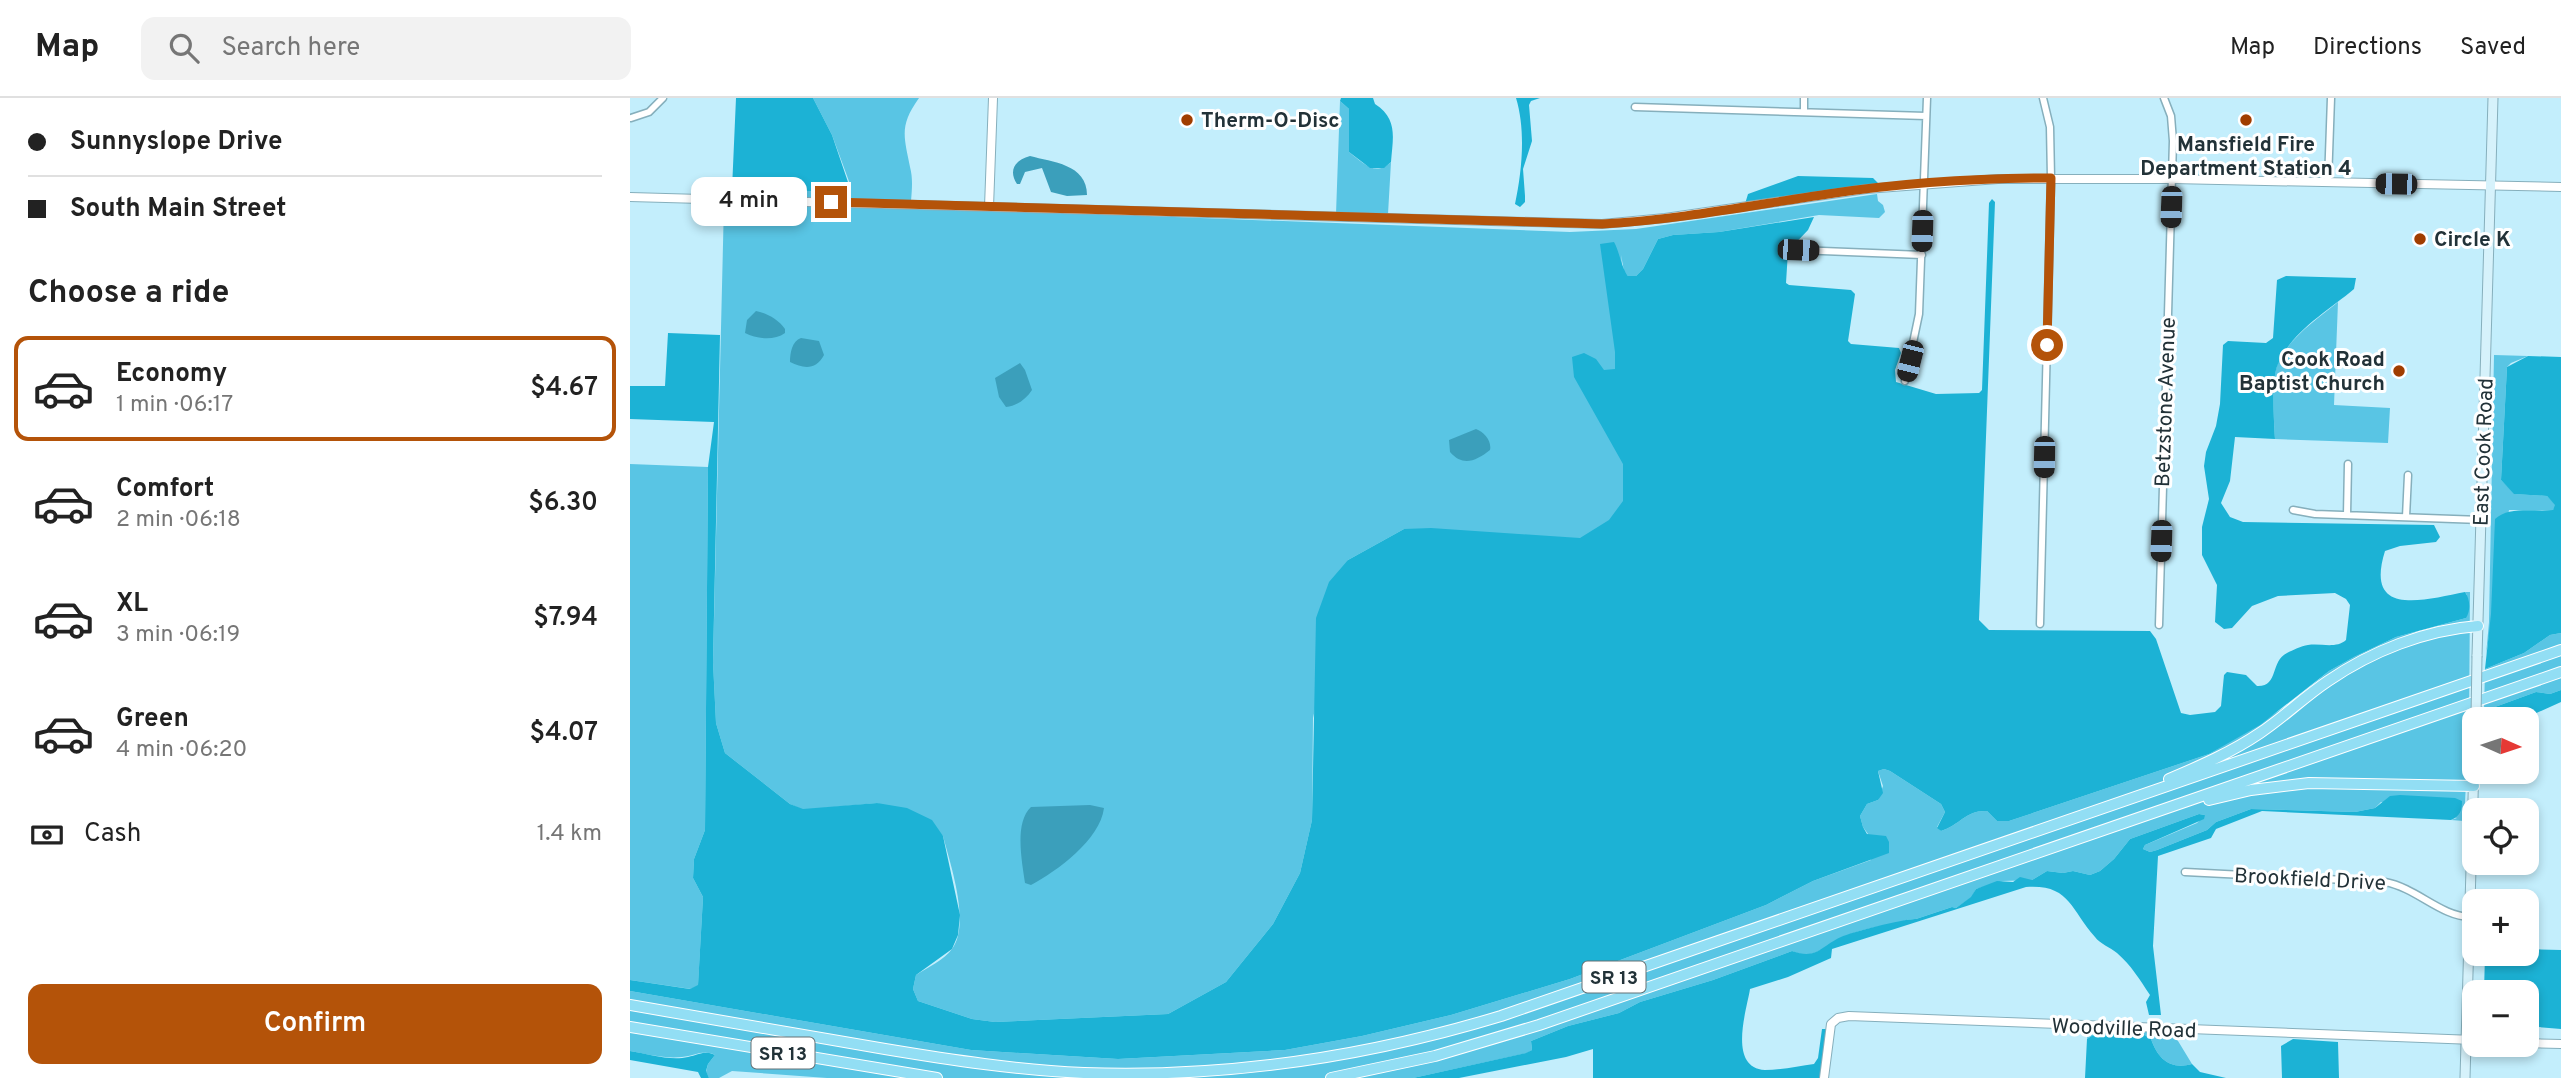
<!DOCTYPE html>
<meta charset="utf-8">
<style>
:root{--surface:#fff;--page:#f2f2f2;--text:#222;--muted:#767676;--line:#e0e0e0;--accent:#b45309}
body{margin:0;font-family:Overpass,sans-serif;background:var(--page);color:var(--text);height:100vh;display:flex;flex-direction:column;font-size:26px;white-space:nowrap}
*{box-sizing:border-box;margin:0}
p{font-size:23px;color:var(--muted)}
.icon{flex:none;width:38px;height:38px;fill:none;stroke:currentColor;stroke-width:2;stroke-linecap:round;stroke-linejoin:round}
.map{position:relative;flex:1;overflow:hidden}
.details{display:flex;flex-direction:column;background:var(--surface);width:630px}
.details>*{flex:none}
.banner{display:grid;align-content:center;height:154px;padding:0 28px;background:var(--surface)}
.needle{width:46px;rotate:93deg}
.controls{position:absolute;left:1832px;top:609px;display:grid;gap:14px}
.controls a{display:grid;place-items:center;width:77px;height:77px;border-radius:14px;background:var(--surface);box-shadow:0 4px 10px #0003;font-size:35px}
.end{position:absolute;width:32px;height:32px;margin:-16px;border:9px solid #b45309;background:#fff;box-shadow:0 0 0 4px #fff}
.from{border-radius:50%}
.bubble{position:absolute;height:49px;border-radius:14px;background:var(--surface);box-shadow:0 4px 10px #0003;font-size:23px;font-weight:600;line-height:49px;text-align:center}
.car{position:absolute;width:21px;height:42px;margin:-21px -10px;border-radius:9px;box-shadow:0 0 5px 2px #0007;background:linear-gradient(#222 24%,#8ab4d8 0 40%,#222 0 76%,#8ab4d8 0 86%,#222 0)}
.banner b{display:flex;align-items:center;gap:24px;height:66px;font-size:26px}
.banner b+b{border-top:2px solid var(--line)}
.banner i{width:18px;height:18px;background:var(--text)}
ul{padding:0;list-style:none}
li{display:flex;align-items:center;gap:21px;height:105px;margin:0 14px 10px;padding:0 14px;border:4px solid transparent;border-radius:14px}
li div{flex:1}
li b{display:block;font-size:26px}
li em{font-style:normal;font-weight:600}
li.active{border-color:var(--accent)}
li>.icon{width:63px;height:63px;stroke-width:1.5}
h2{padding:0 28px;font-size:32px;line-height:84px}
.pay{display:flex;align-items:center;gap:18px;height:77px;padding:0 28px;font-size:26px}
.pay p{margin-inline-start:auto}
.primary-button{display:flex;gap:14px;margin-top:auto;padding:14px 28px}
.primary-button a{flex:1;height:80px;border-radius:14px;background:var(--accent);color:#fff;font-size:28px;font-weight:600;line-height:80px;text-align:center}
header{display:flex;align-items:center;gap:42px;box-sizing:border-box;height:98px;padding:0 35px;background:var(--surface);border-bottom:2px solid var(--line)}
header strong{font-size:33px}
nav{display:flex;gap:38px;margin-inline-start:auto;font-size:24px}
.search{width:490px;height:63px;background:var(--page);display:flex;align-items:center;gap:18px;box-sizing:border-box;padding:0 24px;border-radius:14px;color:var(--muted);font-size:26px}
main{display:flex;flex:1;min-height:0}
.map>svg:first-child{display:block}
.green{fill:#59c5e4}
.forest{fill:#1cb2d5}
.water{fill:#3b9fbb}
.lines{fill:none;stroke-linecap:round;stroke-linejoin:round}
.minor-casing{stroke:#86afbc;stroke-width:9}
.tertiary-casing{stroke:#86afbc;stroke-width:10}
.secondary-casing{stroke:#86afbc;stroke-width:11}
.trunk-casing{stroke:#fff;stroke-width:12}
.minor{stroke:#fff;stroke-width:6}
.tertiary{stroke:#fff;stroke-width:8}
.secondary{stroke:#d6f2fb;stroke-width:9}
.trunk{stroke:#92def4;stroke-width:10}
.secondary-bridge-casing{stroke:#86afbc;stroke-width:11;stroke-linecap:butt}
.secondary-bridge{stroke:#d6f2fb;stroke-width:9}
.route{stroke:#b45309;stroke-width:9}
.poi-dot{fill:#a03d00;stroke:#fff;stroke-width:2.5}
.labels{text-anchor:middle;stroke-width:6;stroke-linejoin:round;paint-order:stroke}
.shield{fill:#fff;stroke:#647074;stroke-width:2}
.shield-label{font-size:19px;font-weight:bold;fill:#223238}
.poi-label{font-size:21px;font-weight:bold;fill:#223238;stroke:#fff;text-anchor:start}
.street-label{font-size:21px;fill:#223238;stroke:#fff}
</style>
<header>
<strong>Map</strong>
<div class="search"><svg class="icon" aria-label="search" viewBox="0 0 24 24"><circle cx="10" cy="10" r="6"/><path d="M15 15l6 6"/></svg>Search here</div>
<nav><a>Map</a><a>Directions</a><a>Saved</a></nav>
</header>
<main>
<section class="details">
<div class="banner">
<b><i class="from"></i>Sunnyslope Drive</b>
<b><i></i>South Main Street</b>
</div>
<h2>Choose a ride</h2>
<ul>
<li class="active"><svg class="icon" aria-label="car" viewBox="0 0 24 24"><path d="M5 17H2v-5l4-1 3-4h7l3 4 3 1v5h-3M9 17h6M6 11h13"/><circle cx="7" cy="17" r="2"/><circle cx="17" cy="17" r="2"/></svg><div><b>Economy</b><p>1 min · 06:17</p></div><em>$4.67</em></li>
<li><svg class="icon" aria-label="car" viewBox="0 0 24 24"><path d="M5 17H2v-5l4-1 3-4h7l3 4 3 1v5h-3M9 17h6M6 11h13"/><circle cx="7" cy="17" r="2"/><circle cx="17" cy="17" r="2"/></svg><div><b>Comfort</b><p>2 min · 06:18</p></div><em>$6.30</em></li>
<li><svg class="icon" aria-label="car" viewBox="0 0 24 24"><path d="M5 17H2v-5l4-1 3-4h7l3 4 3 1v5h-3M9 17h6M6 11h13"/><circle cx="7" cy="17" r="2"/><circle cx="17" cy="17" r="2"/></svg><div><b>XL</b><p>3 min · 06:19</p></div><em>$7.94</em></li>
<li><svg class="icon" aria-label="car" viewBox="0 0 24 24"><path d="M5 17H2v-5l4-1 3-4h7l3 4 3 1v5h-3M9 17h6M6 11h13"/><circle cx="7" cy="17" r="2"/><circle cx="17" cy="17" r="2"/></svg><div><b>Green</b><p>4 min · 06:20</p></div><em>$4.07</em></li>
</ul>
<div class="pay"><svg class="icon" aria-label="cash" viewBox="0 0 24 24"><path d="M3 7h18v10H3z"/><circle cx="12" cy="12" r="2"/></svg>Cash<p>1.4 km</p></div>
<div class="primary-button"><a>Confirm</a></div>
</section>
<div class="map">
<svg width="1931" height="980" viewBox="0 0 1931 980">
<rect width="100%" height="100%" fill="#c3eefc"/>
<path class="green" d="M183 0H289C269 28 274 38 280 69 283 80 282 91 281 103L102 98V91L217 94 220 86 202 37Z
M710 3 719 11V54C733 65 745 79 761 64L758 116H706Z
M1247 96 1248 103 1253 107 1255 114 1249 120 1189 117 1089 134 1043 137 1028 141 1013 171 1006 178H998L994 173 991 157 1015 397 976 442 774 431 718 462 683 620 682 722 670 775 643 826 596 884 538 916 365 924 342 921 288 903 283 891 286 877C297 870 314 862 322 851 341 826 320 765 313 738L247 705 173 712 160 706 95 655 86 625 83 564 94 105 440 115 940 134 1006 131Z
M1708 204 1704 307 1760 310 1758 345 1645 341C1644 323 1641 281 1648 265 1660 239 1686 222 1708 204Z
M1864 257 1898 258 1881 265 1877 269 1871 382 1885 396 1917 398 1926 407 1923 412H1879L1856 557 1859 524Z
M0 366 78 369 75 732 64 761 63 780 73 799 68 888 61 891 0 882Z
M1835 494H1840L1839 628 1834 723 1821 722 1827 720 1751 704 1745 710 1725 714 1621 711 1586 724 1577 732 1527 752 1520 754 1513 751 1515 747 1567 725 1575 717 1569 716 1500 741 1484 761 1470 773 1460 777 1443 773 1433 775 1417 773 1402 782 1373 783 1346 791 1342 799 1326 810 1322 809 1286 821C1276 820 1269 826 1259 827 1241 829 1218 835 1202 845 1194 850 1187 855 1177 857 1172 857 1167 855 1162 853L1083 882 1010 904 989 915 938 928 901 943 902 952 897 955 783 980H197L102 973 89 980H79L76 974 78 966 85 957C73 951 65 958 52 959 35 961 17 956 0 953V893L341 952 488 961 655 952 732 938 821 917 940 881 1136 807 1183 783 1241 762 1238 736 1233 729 1230 718 1237 706 1248 702 1253 688 1248 673 1254 671 1260 673 1311 706 1315 714 1307 729 1311 733C1330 727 1336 712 1357 713L1367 723H1379L1579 656 1655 609 1699 573 1724 559 1766 539 1836 520 1837 497Z
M1931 535V592L1920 596 1906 594 1854 613 1855 571 1894 555 1920 537Z
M1458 931 1539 935 1545 938 1562 966C1540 972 1528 961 1521 941L1468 934 1457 941Z"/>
<path class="forest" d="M106 0H183L202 37 220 90 217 94 102 91Z
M711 0H743L745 6C768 21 763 39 761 64L754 70H740L719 54V11L710 3Z
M886 0H910L901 3 899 7 902 43 893 71 895 98V104L890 109 885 106C892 73 896 33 886 0Z
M1168 78 1243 80 1249 86 1115 106 1118 96Z
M1362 101 1365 104 1349 522 1359 532 1520 533 1526 541 1551 615 1560 617 1585 614 1591 608 1594 577 1597 574 1616 577 1627 588C1649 589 1640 563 1657 555 1663 552 1671 548 1678 547 1691 545 1706 551 1716 542L1720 507 1716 501 1705 495 1648 498 1622 508 1602 530 1594 531 1585 524 1587 487 1572 457V429L1579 401 1574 368 1576 354 1586 328 1590 306 1593 247 1598 243 1636 245 1643 240 1647 182 1656 178 1726 180 1724 191C1698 213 1662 233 1648 266 1641 281 1644 323 1645 341L1605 339 1600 383 1591 405 1600 419 1613 424 1804 427 1810 439 1806 444 1770 448 1755 453C1734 520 1794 502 1835 494 1840 501 1841 512 1836 520L1766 539 1724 559 1699 573 1630 627 1579 656 1379 723H1367L1357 713C1336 712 1330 727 1311 733L1307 730 1315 714 1311 706 1260 673 1254 671 1248 673 1253 695 1248 702 1237 706 1230 718 1233 729 1237 736 1256 738 1259 744V755L1183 783 1136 807 940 881 821 917 732 938 655 952 488 961 341 952 0 893V882L60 891 68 887 73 799 63 780 64 761 75 732 78 369 84 324 0 321V288H35L38 235 90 237 83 564 86 625 95 655 160 706 173 711 247 705 277 710 302 722 313 738 330 817 328 837 322 851 286 877 283 891 288 903 342 921 365 924 538 916 596 884 643 826 670 775 682 722 686 520 699 484 718 462 774 431 801 430 950 440 979 422 993 403V366L944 279 942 259 954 255 966 261 974 272 985 271V254L970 146 984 144C990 155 991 169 998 178H1006L1013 171 1028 141 1043 137 1089 134 1184 119 1178 132 1158 153 1156 185 1159 187 1221 192 1225 196 1218 243 1221 246 1269 250 1271 255 1265 272 1266 284 1306 296 1349 295 1352 292 1359 105Z
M1898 258 1931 259V535L1920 537 1894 555 1855 571 1861 516 1865 421C1879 408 1904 414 1923 412L1925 407 1917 398 1884 396 1871 382 1877 269Z
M1931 592V604L1893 621H1853L1854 613 1906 594 1920 596Z
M1770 697 1825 700 1832 703C1832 713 1830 718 1821 722L1632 713 1586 731 1581 740 1528 758 1523 848 1531 917H1519L1516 904 1520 897C1510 882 1501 867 1487 855 1480 849 1470 846 1465 839 1440 811 1440 786 1396 789L1202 851 1201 860 1158 879 1120 891C1117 911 1097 970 1135 972 1151 972 1169 968 1184 966L1188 960 1192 931H1196L1190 980H963V951L936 959 829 980H783L896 955 902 952 901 943 938 928 989 915 1010 904 1083 882 1162 853C1187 862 1191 848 1211 839 1221 834 1277 820 1286 821L1322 809 1326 810 1341 799 1346 791 1367 783 1383 784 1390 779 1402 782 1417 773 1433 775 1443 773 1460 777 1470 773 1484 761 1500 741 1569 716 1575 717 1574 721 1515 747 1513 751 1520 754 1527 752 1577 732 1586 724 1621 711 1725 714 1745 710 1760 698Z
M1897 851 1931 852V931L1897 928V894H1854L1855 856H1897Z
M1468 934 1514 937 1521 941C1528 961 1540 972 1562 966L1570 974 1596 980H1455L1457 941Z
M1663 941 1708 944 1709 980H1652L1651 948Z
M0 953C18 956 40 963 58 959 69 957 74 952 85 957L78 966 76 973 79 980H71L68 974 0 962Z"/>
<path class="water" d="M400 58C422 64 457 66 457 97L437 98 421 94 412 70 395 74 390 86H387C378 72 385 62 400 58Z
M126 213C136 215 148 221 155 231V235C144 243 127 241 115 235L117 222Z
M171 240 189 243 194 257C186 272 174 271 160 264 160 255 162 243 171 240Z
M390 265 395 272 402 292C396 301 387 308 376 309L369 299 365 280Z
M846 331C854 334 862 343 860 352 846 363 833 369 820 354L819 342Z
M460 707 474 710C470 742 427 773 401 787L395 785C392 763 384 725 401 709Z"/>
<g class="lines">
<defs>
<path id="minor" d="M1005 9 1296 18
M1174 14V0
M1 20 19 14 33 0
M1698 84 1701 0
M1168 152 1292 157
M1275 283 1289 216 1297 0
M1663 412 1685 416 1851 422
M1717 417 1718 366
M1776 419 1778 377
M1410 526 1421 80 1420 29 1413 0
M1529 527 1543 43 1541 18 1534 0
M1555 774 1755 784C1787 790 1810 818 1840 819"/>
<path id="tertiary" d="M0 99 972 126 1035 120 1236 91 1368 81H1542L1931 89
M359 109 363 0
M1897 945 1931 946
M1194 980 1201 926 1208 920 1219 918 1844 942"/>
<path id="secondary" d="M1847 558 1863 0
M1835 980 1844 666"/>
<path id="trunk" d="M1539 681C1570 668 1602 654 1630 635 1654 619 1674 599 1698 583 1742 553 1795 532 1848 528
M1579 702 1621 692 1679 685 1844 688
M0 907C85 922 170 937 255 951 321 962 387 972 454 975 596 980 736 959 871 918L1931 552
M0 929 307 980
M701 980 805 958 909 927 1931 574"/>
</defs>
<use href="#minor" class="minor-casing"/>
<use href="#tertiary" class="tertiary-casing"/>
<use href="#secondary" class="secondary-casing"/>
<use href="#trunk" class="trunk-casing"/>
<use href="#minor" class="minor"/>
<use href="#tertiary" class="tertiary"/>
<use href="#secondary" class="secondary"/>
<use href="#trunk" class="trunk"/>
<defs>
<path id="secondary-bridge" d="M1846 621 1847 558"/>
</defs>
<use href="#secondary-bridge" class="secondary-bridge-casing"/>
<use href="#secondary-bridge" class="secondary-bridge"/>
</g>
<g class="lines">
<path class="route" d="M201 104 972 126C1048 122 1123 107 1198 96 1272 85 1347 80 1421 80L1417 247"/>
</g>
<g class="poi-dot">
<circle cx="557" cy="22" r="7"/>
<circle cx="1616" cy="22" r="7"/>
<circle cx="1790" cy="141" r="7"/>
<circle cx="1769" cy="273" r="7"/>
</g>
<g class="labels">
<g class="shield">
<rect x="952.5" y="863.5" width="63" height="31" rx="5"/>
<rect x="121.5" y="939.5" width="63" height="31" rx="5"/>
</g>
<g class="shield-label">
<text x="984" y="886">SR 13</text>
<text x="153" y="962">SR 13</text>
</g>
<g class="poi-label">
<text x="571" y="29">Therm-O-Disc</text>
<text x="1616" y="53" text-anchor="middle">Mansfield Fire<tspan x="1616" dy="24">Department Station 4</tspan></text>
<text x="1804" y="148">Circle K</text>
<text x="1755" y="268" text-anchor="end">Cook Road<tspan x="1755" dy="24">Baptist Church</tspan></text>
</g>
<g class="street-label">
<text transform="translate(1535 304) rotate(-88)" y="7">Betzstone Avenue</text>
<text transform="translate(1853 354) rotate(-88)" y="7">East Cook Road</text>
<text transform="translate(1680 781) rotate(3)" y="7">Brookfield Drive</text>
<text transform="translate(1494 930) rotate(2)" y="7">Woodville Road</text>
</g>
</g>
</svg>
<div class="controls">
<a><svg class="needle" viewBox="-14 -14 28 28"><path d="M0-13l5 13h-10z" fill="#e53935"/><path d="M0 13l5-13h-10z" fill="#767676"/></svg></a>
<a><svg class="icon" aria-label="locate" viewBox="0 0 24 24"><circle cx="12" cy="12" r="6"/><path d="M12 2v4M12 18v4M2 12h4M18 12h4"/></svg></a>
<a>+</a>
<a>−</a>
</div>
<i class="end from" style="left:1417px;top:247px"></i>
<i class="end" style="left:201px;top:104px"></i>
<div class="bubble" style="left:61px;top:79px;width:116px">4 min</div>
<i class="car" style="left:1766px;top:86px;rotate:271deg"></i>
<i class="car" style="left:1541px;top:109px;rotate:182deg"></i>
<i class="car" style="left:1292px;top:133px;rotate:182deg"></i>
<i class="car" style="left:1168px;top:152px;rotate:92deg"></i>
<i class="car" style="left:1280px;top:263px;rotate:194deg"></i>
<i class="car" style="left:1414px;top:359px;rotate:181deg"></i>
<i class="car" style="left:1531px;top:443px;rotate:182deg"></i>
</div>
</main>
